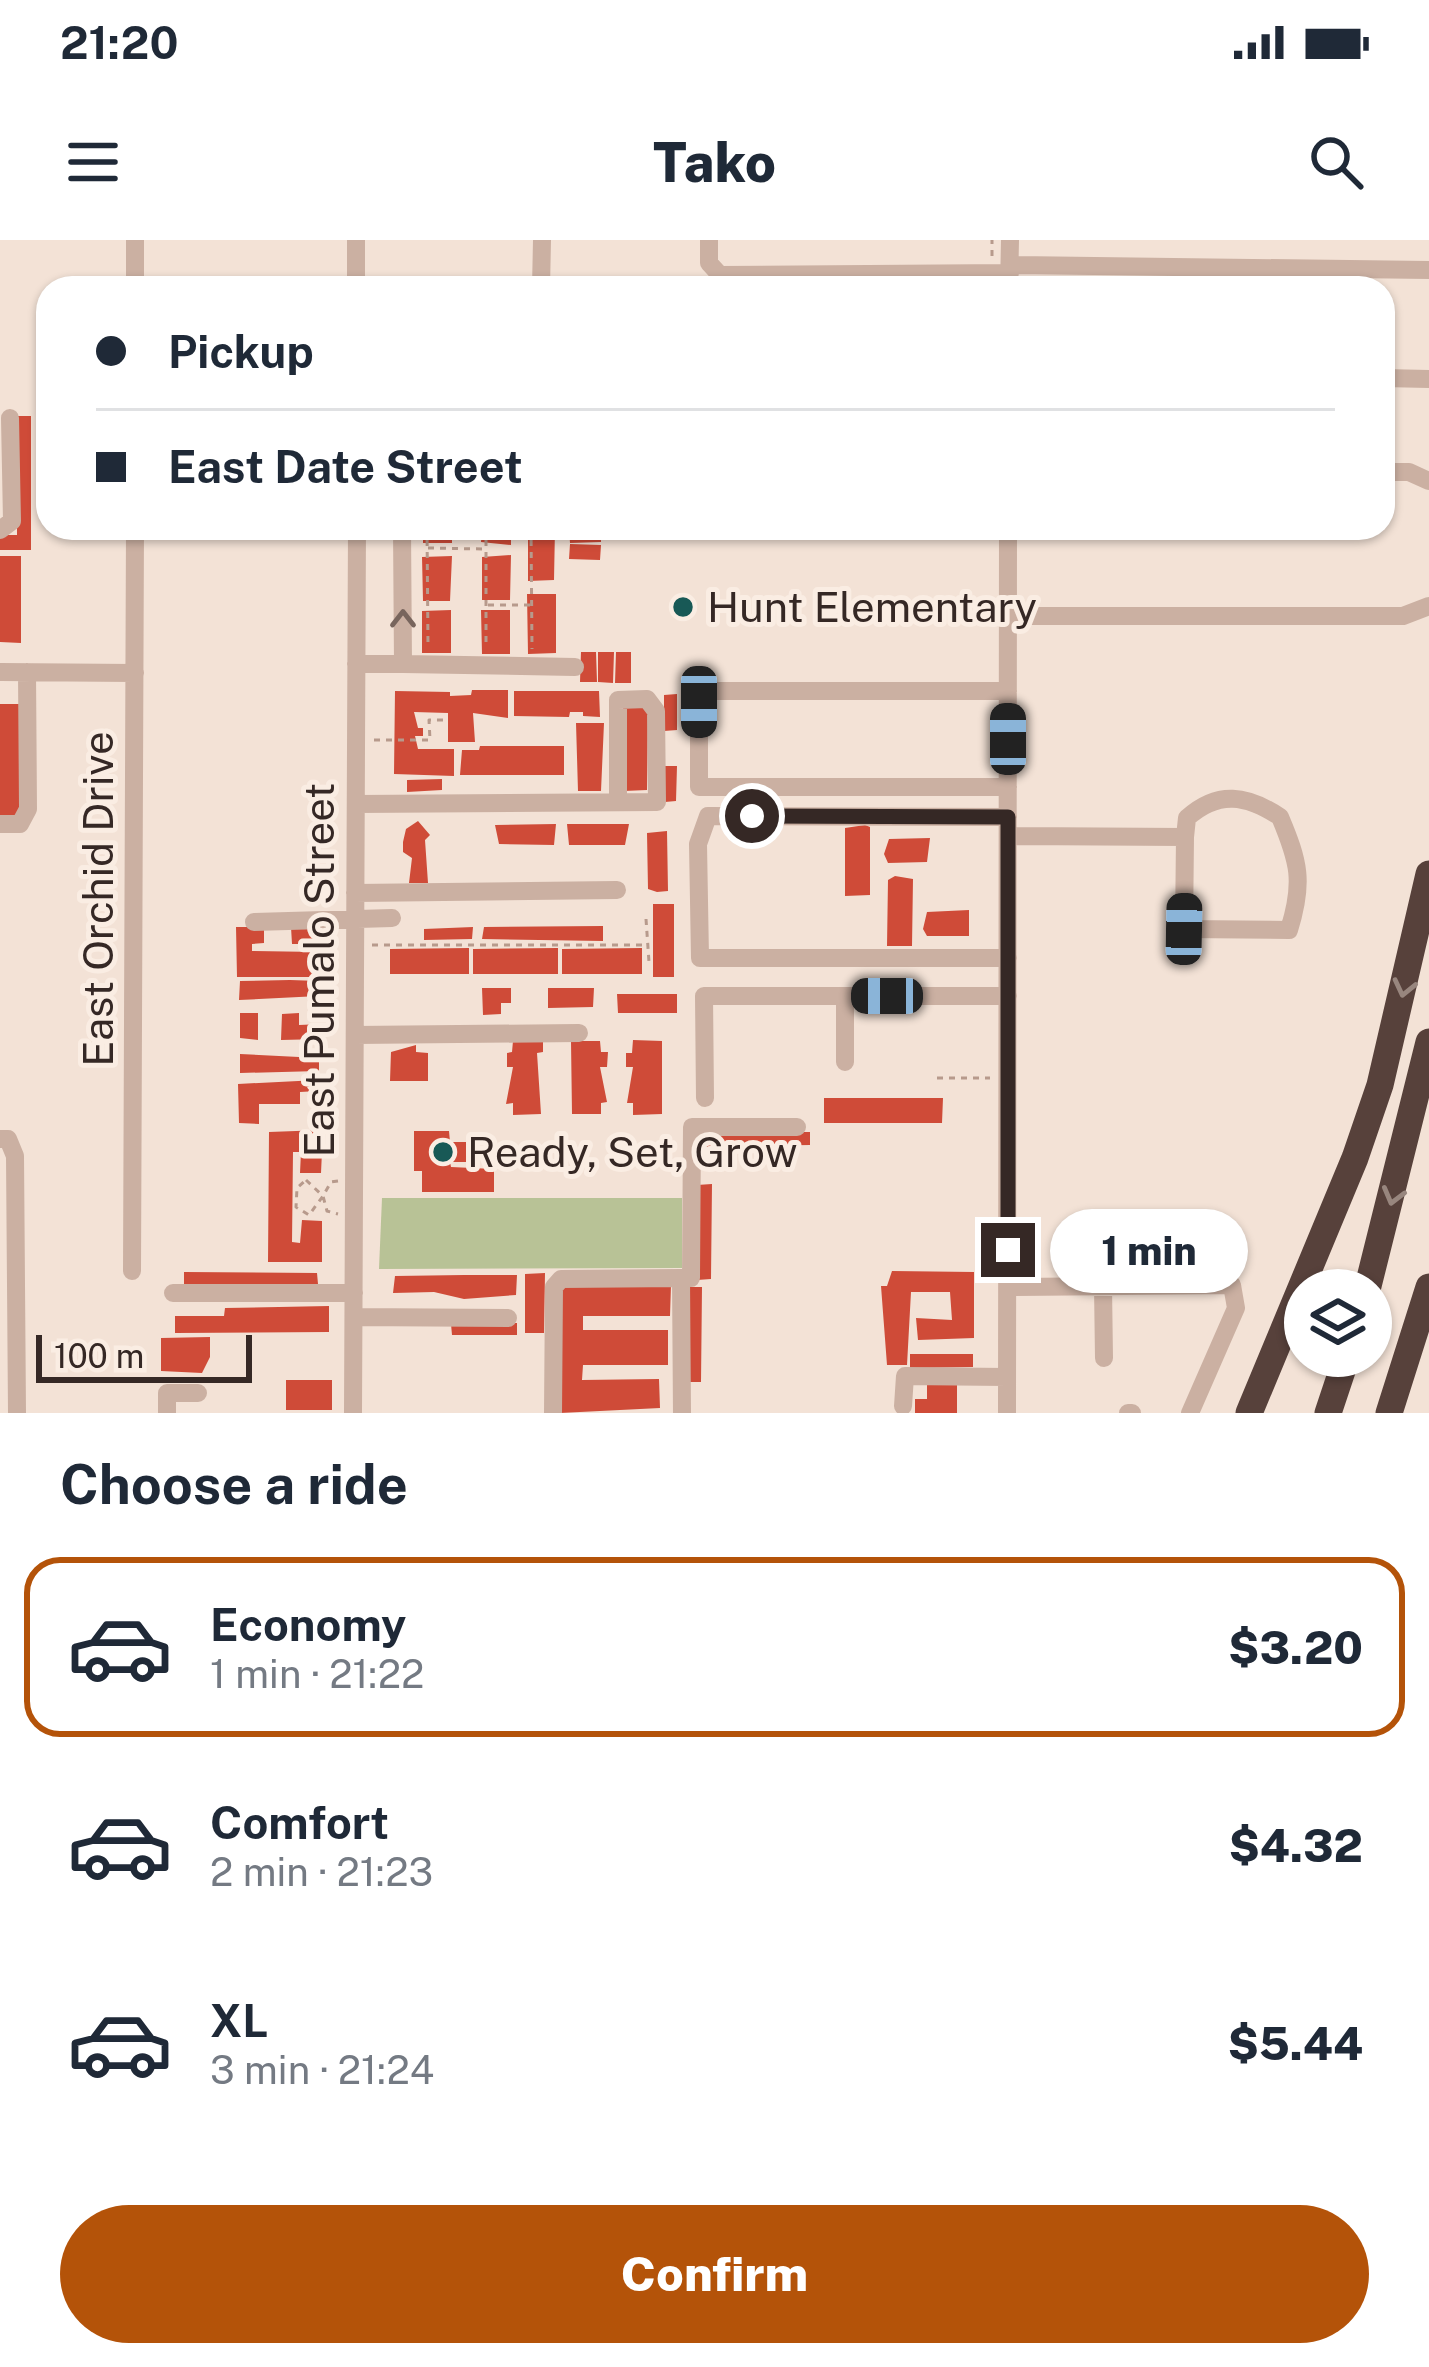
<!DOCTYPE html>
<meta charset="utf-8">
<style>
:root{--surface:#fff;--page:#f6f6f7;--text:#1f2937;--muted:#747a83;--line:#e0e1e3;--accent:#b45309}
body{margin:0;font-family:"Public Sans",sans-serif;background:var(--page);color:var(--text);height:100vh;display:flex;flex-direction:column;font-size:45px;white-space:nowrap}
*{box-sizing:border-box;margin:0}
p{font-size:39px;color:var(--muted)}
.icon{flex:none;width:66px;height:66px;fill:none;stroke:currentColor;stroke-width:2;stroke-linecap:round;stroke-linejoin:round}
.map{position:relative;height:1173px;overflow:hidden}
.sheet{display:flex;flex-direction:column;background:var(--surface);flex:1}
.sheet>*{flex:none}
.top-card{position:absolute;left:36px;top:36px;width:1359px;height:264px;border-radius:36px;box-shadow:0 3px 9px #0004;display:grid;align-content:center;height:264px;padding:0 60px;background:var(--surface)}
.fabs{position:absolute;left:1284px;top:1029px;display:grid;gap:24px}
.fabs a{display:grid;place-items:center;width:108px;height:108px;border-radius:50%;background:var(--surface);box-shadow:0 3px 9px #0004;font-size:60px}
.scale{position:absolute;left:36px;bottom:30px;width:216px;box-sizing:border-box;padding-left:12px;border:6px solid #352825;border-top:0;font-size:33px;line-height:42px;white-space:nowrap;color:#352825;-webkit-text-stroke:9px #faede3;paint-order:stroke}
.end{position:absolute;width:54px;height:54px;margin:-27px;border:15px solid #352825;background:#fff;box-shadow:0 0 0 6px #fff}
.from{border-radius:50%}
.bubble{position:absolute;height:84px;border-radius:42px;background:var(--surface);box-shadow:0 3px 9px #0004;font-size:39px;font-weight:800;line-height:84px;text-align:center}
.car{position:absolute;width:36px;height:72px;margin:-36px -18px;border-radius:15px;box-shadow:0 0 9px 3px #0007;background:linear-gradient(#222 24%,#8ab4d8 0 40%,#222 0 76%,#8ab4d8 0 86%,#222 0)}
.top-card b{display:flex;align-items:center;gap:42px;height:114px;font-size:45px}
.top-card b+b{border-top:3px solid var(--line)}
.top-card i{width:30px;height:30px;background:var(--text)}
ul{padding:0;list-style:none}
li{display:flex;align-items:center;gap:36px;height:180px;margin:0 24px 18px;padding:0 36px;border:6px solid transparent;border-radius:36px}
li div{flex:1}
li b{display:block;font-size:45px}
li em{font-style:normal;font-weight:800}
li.current{border-color:var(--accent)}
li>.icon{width:108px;height:108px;stroke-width:1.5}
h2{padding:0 60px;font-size:54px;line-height:144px}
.primary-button{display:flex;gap:24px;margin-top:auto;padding:24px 60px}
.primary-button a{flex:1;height:138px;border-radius:72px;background:var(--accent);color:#fff;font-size:48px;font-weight:800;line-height:138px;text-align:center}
.status{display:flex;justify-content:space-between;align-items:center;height:84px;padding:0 60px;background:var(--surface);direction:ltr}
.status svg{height:33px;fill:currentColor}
header{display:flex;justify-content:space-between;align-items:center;height:156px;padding:0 60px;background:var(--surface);font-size:54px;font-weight:800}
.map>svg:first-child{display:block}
.green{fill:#b8c296}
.building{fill:#cf4b38}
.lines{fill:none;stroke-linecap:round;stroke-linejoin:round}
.path{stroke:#b79a8c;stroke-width:3;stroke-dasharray:6 6;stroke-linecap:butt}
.minor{stroke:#cbb0a2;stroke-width:18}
.highway{stroke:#57413b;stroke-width:27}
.oneway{stroke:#78655d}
.oneway2{stroke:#98867e}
.route{stroke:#352825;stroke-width:15}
.poi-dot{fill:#185956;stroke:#faede3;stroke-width:4.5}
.labels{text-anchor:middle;stroke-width:10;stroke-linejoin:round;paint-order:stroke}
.poi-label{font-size:42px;fill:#352825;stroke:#faede3;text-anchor:start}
.street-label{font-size:42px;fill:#352825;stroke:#faede3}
</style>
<div class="status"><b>21:20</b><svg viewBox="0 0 49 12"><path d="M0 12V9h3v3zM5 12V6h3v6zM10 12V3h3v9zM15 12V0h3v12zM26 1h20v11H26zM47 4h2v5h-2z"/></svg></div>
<header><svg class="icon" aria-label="menu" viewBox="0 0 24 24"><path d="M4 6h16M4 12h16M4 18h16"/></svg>Tako<svg class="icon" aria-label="search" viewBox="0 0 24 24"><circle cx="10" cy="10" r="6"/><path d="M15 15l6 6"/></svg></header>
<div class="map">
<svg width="1429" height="1173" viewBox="0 0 1429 1173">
<rect width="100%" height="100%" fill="#f3e2d6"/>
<path class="green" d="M382 958H682V1028L379 1029Z"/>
<path class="building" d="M17 176H31V310H0V295H17Z
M423 288H452V303H423Z
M482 288H511V305L481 302Z
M528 288H555L554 340 528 341Z
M569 288H601V302L570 303Z
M570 304 601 305 600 320 569 319Z
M511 315 510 360H482V317Z
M0 316H21V403L0 402Z
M452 316 450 361H423L422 317Z
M527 354H556V413L528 414Z
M451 370V413H422V371Z
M481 370H510V414H482Z
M581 412H596L597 442H580Z
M598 412H614L613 443 598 442Z
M616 412H631V443H615Z
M472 450H508V478L473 473 475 502H448V473L414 472 418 488H423V496H415L418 509H454V536L394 534 395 451 450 452V456L471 455Z
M514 451H599L600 477 583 476V472H570L569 477 514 476Z
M677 454V490L664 491V455Z
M0 464H23L22 576H0Z
M623 467H648L647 550 624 551Z
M576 483H604L601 551H578Z
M480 506H564V535H460L462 510H479Z
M664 526H677L676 561 665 562Z
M442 539V550L407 552V540Z
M418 581 430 595 425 600 428 643H409L412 618 403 612V602L406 589Z
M556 584 554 605 499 604 495 585Z
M567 584H629L625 605H569Z
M865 585 870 587V655L845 656V588Z
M667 591 668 651 657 652 648 649 647 593Z
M930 598 927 622 888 623 884 614 889 599Z
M895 636 913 639 912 706H887L888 640Z
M653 664H674V737H653Z
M969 670V696H927L923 689 927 672Z
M603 686V701L482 699 484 687Z
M236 687H264V703L252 704V711L317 712V737H237Z
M291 687H318L317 704H292Z
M473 687 472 699 424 700V689Z
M469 708V734H390V709Z
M558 708V734H473V709Z
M642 708V734H562V709Z
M290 740 319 741V756L239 760 240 741Z
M482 748H511V763H501V774L483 775Z
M548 748H594L593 767 548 768Z
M617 754H677V773H618Z
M240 773H258V800L240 798Z
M299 773V785L322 784V799L281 800 282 774Z
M543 800V812L537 813 541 874 513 875V863L506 864 513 827H507V813L512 812 513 801Z
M633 800 662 801V874L633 875V863H627L633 827H626V813H632Z
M571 801H600L601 812H608L607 827H600L607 862 601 863V874H572Z
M416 805V812L428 813V841H390L391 812Z
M240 814 319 818V831L240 833Z
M318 840V851L300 852V864H259V884L239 883 238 844Z
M824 858H943L942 883H824Z
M323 890 321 933H300L301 912H293L292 1002 300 1003 302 980 322 981V1022H268L269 892Z
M414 891H449L450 902H471V922H450L451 927 494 929V952H422V931H414Z
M698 892H810V905L699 907Z
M712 944 711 1039 697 1040V945Z
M892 1031 974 1032V1098L918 1100 916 1078 952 1080 950 1052H911L907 1125H887L881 1046H887Z
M184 1032 317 1033 318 1044H184Z
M545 1033 544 1093H525V1034Z
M464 1035H517L516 1055 464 1059 434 1052 393 1053 395 1036Z
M559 1045H671L670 1076H583V1090H668V1125H583L582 1140 659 1139 660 1168 560 1173Z
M688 1047H702L701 1142H687Z
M329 1066V1092L175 1093V1076H224L225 1068Z
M517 1083V1095H452L451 1084Z
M210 1097V1117L202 1133 161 1131V1098Z
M910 1114H973V1127L910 1128Z
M286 1140H332V1170H286Z
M927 1142 957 1144V1173H915V1159H927Z"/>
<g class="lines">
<path class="path" d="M992 16V0
M427 288 428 406
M486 288V406
M531 288 532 409
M428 308 484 309
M488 365H531
M374 500H430L429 480H448
M646 679 649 722
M372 705H646
M317 708H338
M937 838H990
M306 940 323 956 309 975 296 967 297 948Z
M338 941 331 942 323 956 327 971 338 974"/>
<path class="minor" d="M135 0V48
M356 0V48
M709 0V23L720 35 1010 33
M1010 25 1429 30
M541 48 542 0
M940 48H953
M1009 48 1010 0
M1383 138 1429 139
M1383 232H1409L1429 241
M0 290 12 281 10 178
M1009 376H1403L1429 366
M356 424H403L402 288
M403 424 575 427
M0 432 135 433
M1008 451H706L699 462V547H1008
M356 564 657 562 656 471 647 459 618 460V562
M0 584H20L28 569 27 432
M1008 596 1185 597 1184 689 1289 690C1304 642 1299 622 1280 577 1247 555 1218 550 1187 578L1185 597
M355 653 617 650
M254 682 392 678
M1008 718H700L698 604 708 576 1008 577
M845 756V822
M355 795 579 793
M705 858 704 756H1008
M0 899H8L15 916 17 1173
M132 1031 135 288
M681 1038H691L692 887H797
M1103 1046 1104 1118
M1008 1047 1232 1045 1236 1068 1190 1173
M173 1053H354
M354 1077 508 1078
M903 1166 905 1136 1007 1137
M167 1173V1153H198
M353 1173 357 288
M553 1173 554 1047 561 1039 681 1038 682 1173
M1007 1173 1008 288
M1128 1173H1132"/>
<path class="highway" d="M1367 1050 1429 802
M1249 1173 1355 918 1380 845 1429 634
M1328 1173 1347 1116
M1389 1173 1429 1047"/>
</g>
<defs><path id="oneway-chevron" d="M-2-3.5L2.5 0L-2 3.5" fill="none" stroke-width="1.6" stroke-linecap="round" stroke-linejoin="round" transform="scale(3)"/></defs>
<use class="oneway" href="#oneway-chevron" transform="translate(403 379) rotate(-90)"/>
<g class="oneway2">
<use href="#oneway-chevron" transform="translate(1404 748) rotate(103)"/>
<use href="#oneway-chevron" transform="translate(1393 956) rotate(105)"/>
</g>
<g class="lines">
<path class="route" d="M752 576 1008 577V1010"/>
</g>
<g class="poi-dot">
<circle cx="683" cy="367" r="12"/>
<circle cx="443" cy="912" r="12"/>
</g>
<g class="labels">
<g class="poi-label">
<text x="707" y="382">Hunt Elementary</text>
<text x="467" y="927">Ready, Set, Grow</text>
</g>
<g class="street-label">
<text transform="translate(98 659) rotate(-90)" y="15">East Orchid Drive</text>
<text transform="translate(319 730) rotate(-90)" y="15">East Pumalo Street</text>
</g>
</g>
</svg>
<div class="fabs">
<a><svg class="icon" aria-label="layers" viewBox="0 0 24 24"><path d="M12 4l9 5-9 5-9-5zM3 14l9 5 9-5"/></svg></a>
</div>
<div class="scale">100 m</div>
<i class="end from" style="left:752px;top:576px"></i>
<i class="end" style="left:1008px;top:1010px"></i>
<div class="bubble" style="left:1050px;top:969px;width:198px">1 min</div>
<i class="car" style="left:699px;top:462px;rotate:180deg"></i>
<i class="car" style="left:1008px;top:499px;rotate:0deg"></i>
<i class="car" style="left:1184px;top:689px;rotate:1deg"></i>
<i class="car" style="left:887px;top:756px;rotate:270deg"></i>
<div class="top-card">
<b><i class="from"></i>Pickup</b>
<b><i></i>East Date Street</b>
</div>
</div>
<section class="sheet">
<h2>Choose a ride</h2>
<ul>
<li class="current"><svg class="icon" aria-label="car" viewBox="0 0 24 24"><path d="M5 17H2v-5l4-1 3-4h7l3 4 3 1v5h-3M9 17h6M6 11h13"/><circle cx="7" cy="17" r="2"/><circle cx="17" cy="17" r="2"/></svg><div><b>Economy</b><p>1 min · 21:22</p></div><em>$3.20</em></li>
<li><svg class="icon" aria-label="car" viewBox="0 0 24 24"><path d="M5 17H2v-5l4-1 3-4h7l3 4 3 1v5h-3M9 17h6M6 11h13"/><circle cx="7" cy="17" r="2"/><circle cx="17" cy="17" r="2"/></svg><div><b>Comfort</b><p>2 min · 21:23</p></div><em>$4.32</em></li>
<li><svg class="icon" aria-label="car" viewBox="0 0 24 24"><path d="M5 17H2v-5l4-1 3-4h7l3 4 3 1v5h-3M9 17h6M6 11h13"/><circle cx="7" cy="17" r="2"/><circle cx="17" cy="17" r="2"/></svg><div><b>XL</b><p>3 min · 21:24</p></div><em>$5.44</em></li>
</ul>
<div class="primary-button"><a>Confirm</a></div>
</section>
